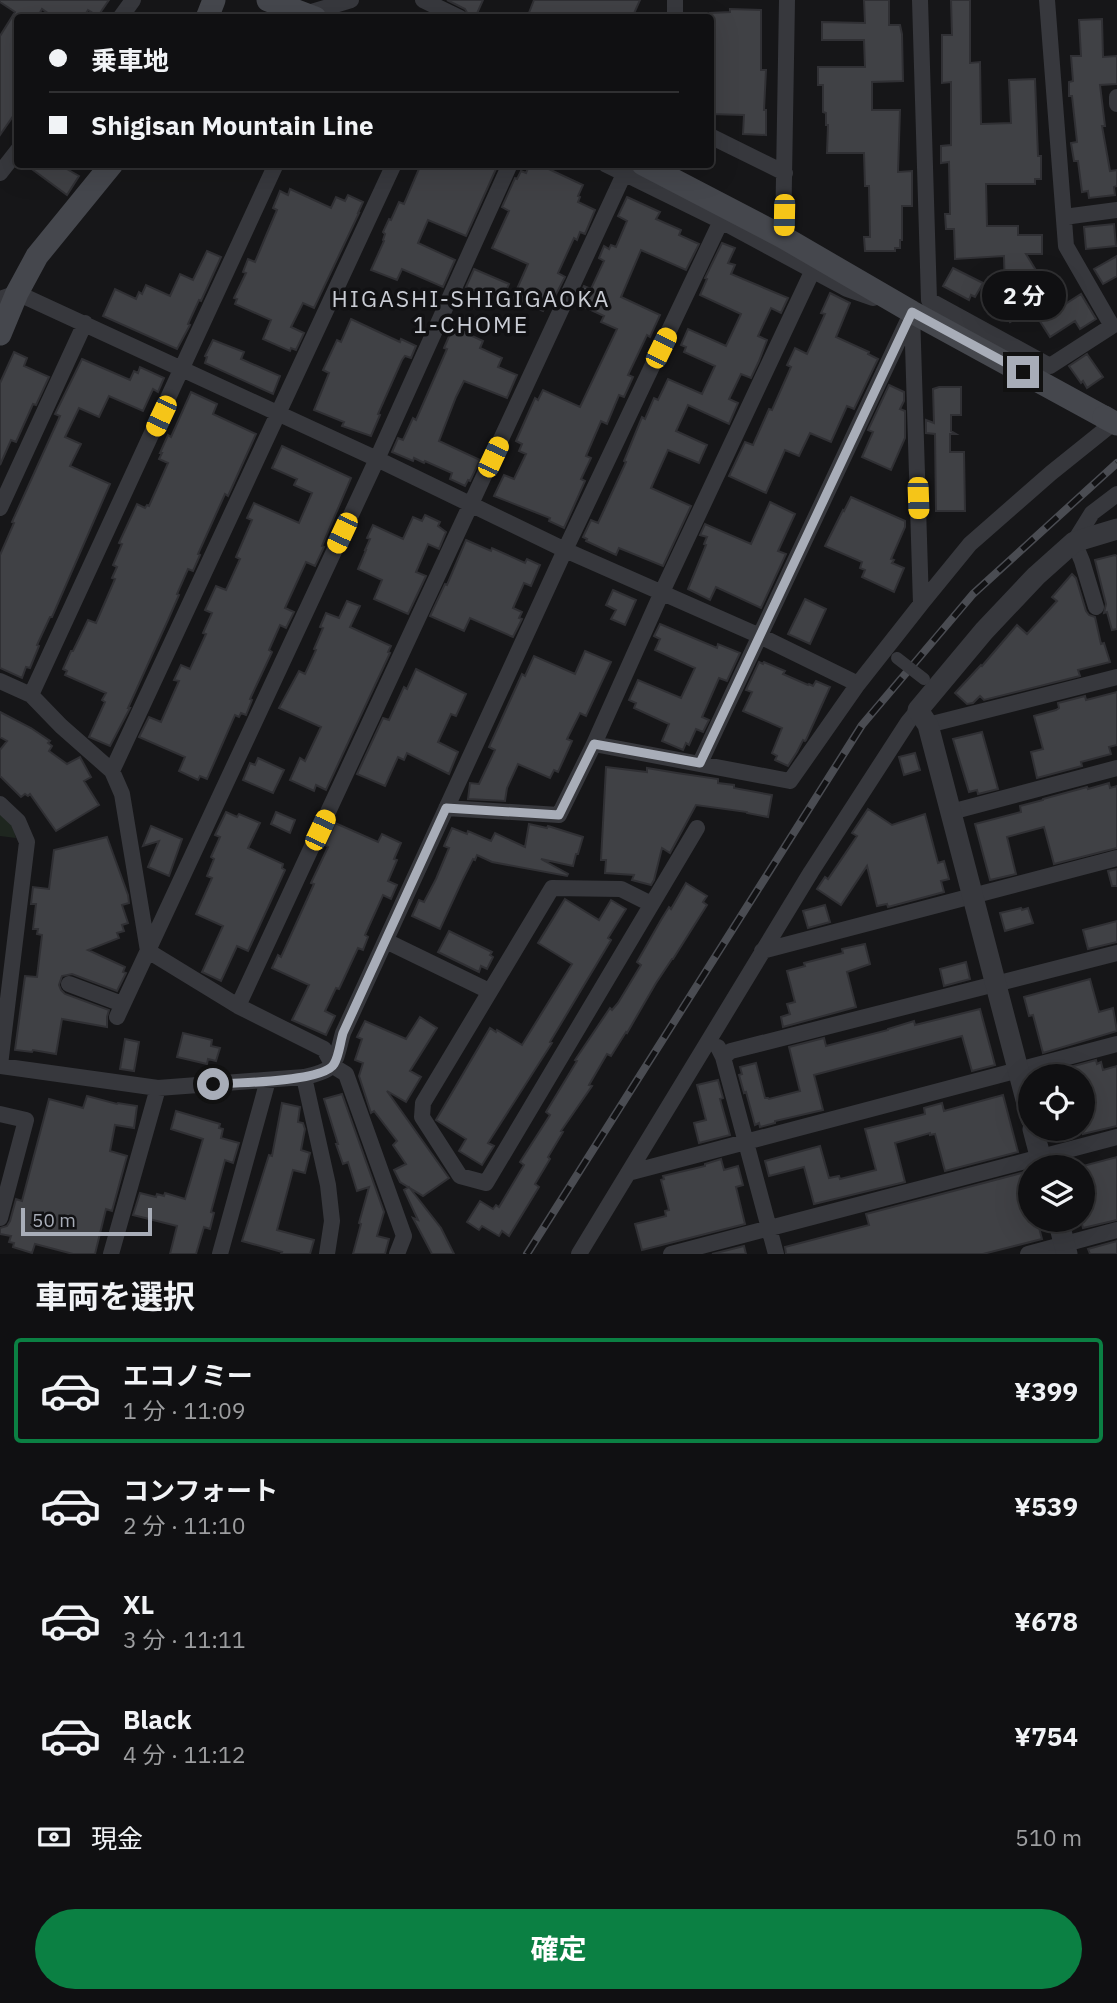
<!DOCTYPE html>
<html lang="ja">
<meta charset="utf-8">
<style>
:root{--surface:#101012;--page:#1e1e20;--text:#f1f3f6;--muted:#9c9d9f;--line:#303032;--accent:#0b8043}
body{margin:0;font-family:"IBM Plex Sans","Noto Sans JP",sans-serif;background:var(--page);color:var(--text);height:100vh;display:flex;flex-direction:column;font-size:26px;white-space:nowrap}
*{box-sizing:border-box;margin:0}
p{font-size:23px;color:var(--muted)}
.icon{flex:none;width:38px;height:38px;fill:none;stroke:currentColor;stroke-width:2;stroke-linecap:round;stroke-linejoin:round}
.map{position:relative;height:1254px;overflow:hidden}
.details{display:flex;flex-direction:column;background:var(--surface);flex:1}
.details>*{flex:none}
.hud{position:absolute;left:14px;top:14px;width:700px;height:154px;border-radius:7px;box-shadow:0 7px 28px #0002,0 0 0 2px var(--line);display:grid;align-content:center;height:154px;padding:0 35px;background:var(--surface)}
.tools{position:absolute;left:1018px;top:1064px;display:grid;gap:14px}
.tools a{display:grid;place-items:center;width:77px;height:77px;border-radius:50%;background:var(--surface);box-shadow:0 7px 28px #0002,0 0 0 2px var(--line);font-size:35px}
.scale{position:absolute;left:21px;bottom:18px;width:131px;box-sizing:border-box;padding-left:7px;border:4px solid #a8adb8;border-top:0;font-size:19px;line-height:24px;white-space:nowrap;color:#a8adb8;-webkit-text-stroke:5px #111113;paint-order:stroke}
.end{position:absolute;width:32px;height:32px;margin:-16px;border:9px solid #a8adb8;background:#111;box-shadow:0 0 0 4px #111}
.from{border-radius:50%}
.bubble{position:absolute;height:49px;border-radius:24px;background:var(--surface);box-shadow:0 7px 28px #0002,0 0 0 2px var(--line);font-size:23px;font-weight:700;line-height:49px;text-align:center}
.car{position:absolute;width:21px;height:42px;margin:-21px -10px;border-radius:9px;box-shadow:0 0 5px 2px #0007;background:linear-gradient(#f5c518 24%,#345 0 40%,#f5c518 0 76%,#345 0 86%,#f5c518 0)}
.hud b{display:flex;align-items:center;gap:24px;height:66px;font-size:26px}
.hud b+b{border-top:2px solid var(--line)}
.hud i{width:18px;height:18px;background:var(--text)}
ul{padding:0;list-style:none}
li{display:flex;align-items:center;gap:21px;height:105px;margin:0 14px 10px;padding:0 21px;border:4px solid transparent;border-radius:7px}
li div{flex:1}
li b{display:block;font-size:26px}
li em{font-style:normal;font-weight:700}
li.selected{border-color:var(--accent)}
li>.icon{width:63px;height:63px;stroke-width:1.5}
h2{padding:0 35px;font-size:32px;line-height:84px}
.pay{display:flex;align-items:center;gap:18px;height:77px;padding:0 35px;font-size:26px}
.pay p{margin-inline-start:auto}
.button{display:flex;gap:14px;margin-top:auto;padding:14px 35px}
.button a{flex:1;height:80px;border-radius:42px;background:var(--accent);color:#fff;font-size:28px;font-weight:700;line-height:80px;text-align:center}
.map>svg:first-child{display:block}
.green{fill:#1e261f}
.building{fill:#404145;stroke:#303034;stroke-width:2}
.lines{fill:none;stroke-linecap:round;stroke-linejoin:round}
.minor{stroke:#37383d;stroke-width:16}
.tertiary{stroke:#37383d;stroke-width:21}
.secondary{stroke:#45474d;stroke-width:23}
.rail-casing{stroke:#4a4c52;stroke-width:8}
.rail{stroke:#111113;stroke-width:5;stroke-dasharray:16;stroke-linecap:butt}
.pedestrian-bridge{stroke:#37383d;stroke-width:12}
.secondary-bridge{stroke:#45474d;stroke-width:23}
.route{stroke:#a8adb8;stroke-width:9}
.labels{text-anchor:middle;stroke-width:7;stroke-linejoin:round;paint-order:stroke}
.neighbourhood-label{font-size:23px;letter-spacing:2px;fill:#c9ccd4;stroke:#111113}
</style>
<div class="map">
<svg width="1117" height="1254" viewBox="0 0 1117 1254">
<rect width="100%" height="100%" fill="#161618"/>
<path class="green" d="M0 811 11 821 16 838 0 836Z"/>
<path class="building" d="M0 0H109L98 16 88 10 83 18H55L42 9 37 18H18V109L0 135V36L15 12 0 2Z
M447 0H483L475 18H470L465 9Z
M534 0H640L632 18H527Z
M864 0H889V25H900L902 34 903 81 872 82V110H900L898 172 912 171V206H902V240H900V248H895V251H865L864 237H870L869 186H865L864 153H827L828 125H826V113L823 112V85H818V67H865L864 40H822V22L865 23Z
M951 0H970V63L980 62 981 124 1011 123 1009 80 1035 79 1038 156H1041V179H1035V184H986L987 226H1018V235H1042V254H1026L1059 308 1081 294 1096 319 1080 329 1075 321 1050 337 1034 312 1031 314 1029 310 1010 322 988 286 1005 294 1004 256 955 259 954 229H946L945 214H950L949 162 941 163V146L951 145V82L942 83V35H952Z
M730 9 761 10V70H766L764 110H766V135L743 134 744 115 710 114V13L730 12Z
M1102 19 1103 57 1117 56V84L1100 85 1105 126H1102L1110 171 1117 170V186L1114 187 1115 195 1089 198 1088 191 1082 192 1078 161H1074L1071 143 1077 142 1072 96H1069V82L1073 81 1071 56H1081L1079 20Z
M25 164H58L79 176 67 195Z
M421 164H486L496 169 466 236 428 220 418 243 455 260 443 287 402 269 397 280 371 270 384 241 383 240 385 234 383 232 389 219 391 220 399 202 404 204Z
M530 164H538L583 185 578 196 580 197 578 202 595 210 585 234 580 232 577 240 574 238 558 273 565 277 551 304 548 302 543 311 513 298 528 264 492 248 509 211 502 207 515 178 517 179 521 171 526 173Z
M290 189 331 208 336 197 345 201 348 195 363 202 358 213H359L314 308 303 303 291 327 304 333 296 350 291 348 290 351 263 339 271 320 235 304 237 299 234 298 246 273 243 272 248 259 255 262 265 238 277 210 273 208 280 191 288 195Z
M627 197 660 212 656 219 681 230 679 235 699 244 686 270 641 250 621 297 660 315 650 337 647 335 628 375 633 377 624 397 619 395 607 424 601 421 586 456 591 458 581 479 585 481 564 528 549 521 550 518 494 496 504 475 514 479 526 454 519 451 522 444 516 441 535 398 538 400 543 390 580 407 617 329 601 322 604 316 576 303 584 286 591 289 604 261 599 258 604 246 609 249 611 245 616 247 627 221 618 216Z
M1114 224 1116 246 1086 249 1084 227Z
M722 243 735 248 728 263 735 265 731 274 788 298 781 313 771 308 758 336 767 340 759 361 751 378 741 374 729 399 738 403 729 424 688 405 676 431 707 445 699 463 668 450 651 488 691 506 663 566 619 548 616 555 586 541 587 539 583 537 591 520 598 523 626 462 624 461 642 417 645 419 654 398 658 400 668 379 702 394 715 366 684 352 686 347 681 345 688 329 726 346 741 314 700 295 707 279 705 278Z
M207 251 221 257 201 301 199 300 188 324 190 325 177 349 103 316 115 289 136 299 139 292 142 294 146 285 170 296 180 274 193 280Z
M1117 256V276L1103 284 1094 269Z
M953 268 983 283 975 297 971 295 969 300 943 286Z
M474 269 509 284 501 302 466 287Z
M830 293 850 303 836 337 869 352 868 354 878 359 854 409 847 406 831 442 810 433 799 456 785 450 766 493 729 476 745 442 753 445 769 409 772 410 791 367 787 365 795 348 807 354 825 314 821 313Z
M351 319 400 342 401 339 416 346 411 358 405 356 402 360 378 414 380 415 371 436 342 426 344 422 314 410 329 373 323 370 337 340 341 342Z
M453 327 483 341 480 348 502 358 498 367 517 375 507 398 464 381 456 397 439 441 480 460 470 481 468 480 465 486 450 479 452 473 425 461 424 463 414 458 413 461 392 452 398 438 403 440 413 418 416 420 447 349 444 348Z
M213 340 244 352 241 359 280 376 273 394 205 363 207 357 205 356Z
M14 352 27 358 24 366 49 377 36 405 33 404 16 442 11 440 0 465V383Z
M1087 354 1103 377 1087 388 1083 381 1081 383 1069 366Z
M82 359 130 380 134 371 138 373 140 367 164 378 158 392 153 389 143 411 109 396 99 417 79 408 65 437 81 444 70 466 110 484 52 617H50L37 645 39 646 30 668 26 667 22 678 0 668V555L14 523 12 522 60 416 55 414Z
M889 385 904 392V401L900 409 905 411V438L891 470 862 457 873 432 868 430Z
M939 387H961V415H951V431L956 434H950V452H964L965 511H936L935 434 926 433V420L934 423 933 389Z
M191 392 217 404 213 414 256 434 228 496 225 494 198 554 200 555 193 571 188 569 177 594 179 595 168 620 128 708H130L110 746 89 737 105 702 102 700 106 693 65 675 67 671 63 669 71 651H73L88 620 96 623 115 579 112 578 117 567 113 565 122 544 119 543 137 504 145 508 147 505 149 506 168 463 159 459 162 453H160L168 435 171 437Z
M282 446 351 478 322 546 324 547 315 566 306 562 285 608 294 612 286 628 280 625 269 650 272 652 250 699 252 700 246 715 241 713 239 717 235 715 207 779 200 776 198 780 179 771 185 757 139 737 149 717 161 722 179 681 174 680 181 665 190 669 206 634 203 633 212 613 205 610 216 586 226 590 240 559 236 557 252 520 247 518 254 503 299 523 312 493 294 485 297 479 272 468Z
M851 497 905 521V527L891 559 894 560 892 563 904 568 894 592 862 577 865 570 860 568 862 562 825 546 843 510 844 511Z
M770 502 795 514 778 551 786 554 761 608 716 587 710 600 688 589 706 545 704 544 707 537 700 535 705 524 751 544Z
M425 515 440 522 438 526 446 532 439 549 428 544 416 572 426 576 408 614 374 599 382 580 358 569 366 550H365L370 539 367 538 373 525 403 539 413 517 422 521Z
M466 540 491 551 492 548 525 563 527 559 540 565 531 586 524 583 513 608 522 612 519 618 522 619 513 637 470 618 464 631 430 616 445 584 447 585Z
M1115 555 1117 556V629L1112 630 1107 612 1104 613 1106 604 1095 560Z
M1072 574 1076 578 1086 611 1089 615 1095 617 1101 644 1104 643 1110 662 1078 670 1080 676 984 700 980 696 973 703 967 704 955 693 981 665 982 666 1017 625 1027 634 1057 601 1052 597Z
M613 590 636 600 625 625 611 619 616 610 606 605Z
M805 599 826 609 810 644 788 634Z
M347 601 360 606 350 627 391 646 388 652 390 653 326 790 316 785 314 791 290 780 300 758 305 761 321 727 279 708 299 671 305 674 316 650 314 649 323 628 320 627 326 613 339 618Z
M660 624 717 648 718 644 740 653 727 681 719 678 702 717 709 720 703 732 696 729 689 745 686 743 683 750 662 741 669 724 634 708 636 703 629 700 638 680 681 698 695 668 655 650 660 639 654 636Z
M585 651 611 662 586 716 580 713 567 739 572 741 558 772 554 770 550 778 518 764 507 788 505 801 468 799 470 783 479 784 495 750 489 747 522 674 525 676 534 656 575 674Z
M759 662 763 664 764 662 785 671 783 674 808 685 809 684 813 686 816 681 830 687 806 740 805 741 803 740 797 752 788 766 775 760 777 756 772 753 782 728 743 711 752 692 746 690Z
M416 669 466 694 456 716 451 714 438 742 458 752 449 774 407 753 404 760 398 757 385 786 357 774 383 718 389 720 404 687 407 689Z
M1117 692V745L1109 747 1111 754 1081 762 1082 766 1037 778 1031 752 1043 749 1034 716 1056 710 1059 708 1058 703 1085 696 1086 700 1090 699Z
M0 712 31 728 50 741 48 743 52 746 49 751 67 764 80 757 91 777 84 781 99 805 56 831 30 794 28 796 25 794 21 797 0 776V750L7 741 0 737Z
M982 732 998 789 978 794 977 790 969 792 953 739Z
M915 753 920 770 904 775 899 757Z
M258 758 284 770 273 793 243 780 250 763 255 765Z
M606 767 647 772V768L677 773 718 779V783L734 785V788L772 795 768 817 747 813V812L696 805 670 853 662 848 654 880 651 885 632 880 634 875 605 873 606 860H601Z
M1109 783 1110 788 1117 786V848L1054 864 1044 827 1007 837 1016 874 990 880 975 824 1021 812 1020 806 1043 800V799L1087 787 1088 789Z
M868 809 892 825 925 814 938 863 944 861 949 879 941 881 944 892 888 907 887 904 877 906 867 866 841 905 817 889 825 877 828 879 857 836 852 833Z
M226 812 237 817 239 814 260 823 248 848 283 864 282 868 285 870 248 951 237 946 221 981 202 972 223 926 196 914 212 878 207 876 214 859 211 857 220 837 215 835Z
M276 812 295 820 290 833 271 824Z
M335 823 378 842 382 834 401 843 394 859 397 860 388 881 397 885 391 899 383 895 365 935 368 937 363 950 358 948 339 989 336 988 325 1011 335 1016 326 1035 292 1020 309 985 272 968 278 955 281 957 314 884 311 883 328 847 325 845Z
M529 824 547 828 548 826 583 837 578 854H576L573 866 541 859 568 874 567 876 492 862 477 855 475 860 473 859 462 881 440 929 412 916 419 900 424 902 436 879 449 848 444 846 452 828 467 834 468 831 491 841 495 833 525 847Z
M151 826 182 839 169 876 148 867 159 841 143 846Z
M107 837 128 895 129 903 122 905 128 923 122 925 124 931 117 933 119 938 88 950 125 967 123 972 126 973 117 991 72 974 62 976 59 985 61 990 65 994 109 1010 107 1017V1027L62 1019 56 1054 33 1050 32 1052 15 1050 25 976 37 977 42 935 37 934 38 929H33L36 904H31L33 887 49 889 54 850Z
M1117 869V886H1112L1108 871Z
M686 883 707 896 703 902 707 905 673 959H672L656 983 627 1033 626 1032 611 1056 607 1054 589 1085 592 1086 561 1131 563 1132 548 1157 550 1159 535 1184 539 1187 509 1236 502 1231 499 1236 482 1226 479 1230 467 1222 480 1201 493 1209 496 1205 499 1207 524 1165 520 1162 550 1115 546 1112 577 1061 575 1060 610 1008 612 1010 618 1003 641 965 637 962 661 920 669 907 671 909Z
M565 899 599 920 611 900 626 909 608 938 611 940 550 1042 552 1043 488 1143 494 1146 482 1165 459 1151 466 1139 436 1120 490 1028 496 1032 497 1030 522 1045 572 964 538 943Z
M825 905 830 922 808 928 803 911Z
M1021 908 1022 910 1028 908 1033 923 1005 931 1000 913Z
M1117 921V942L1088 949 1083 930Z
M449 931 492 952 490 955 493 957 487 969 481 966 479 972 438 952Z
M865 944 870 964 847 972 856 1007 783 1027 781 1017 790 1014 787 1004 795 1002 787 971 805 966 804 963 843 953 842 949Z
M966 962 970 979 944 986 940 969Z
M1090 979 1099 1012 1113 1008 1117 1031 1043 1053 1033 1015 1029 1016 1024 997Z
M980 1009 995 1065 972 1071 962 1036 814 1075 823 1110 775 1121V1123L760 1127 759 1123 755 1125 746 1092 744 1093 739 1075 742 1074 740 1067 756 1063 765 1098H768L769 1099 800 1091 789 1047 824 1038 826 1046 888 1030V1029L914 1021 915 1025Z
M420 1017 437 1028 410 1071 421 1077 406 1102 387 1091 449 1178 423 1196 400 1182 394 1170 406 1164 393 1145 397 1141 374 1111 371 1113 359 1076 363 1063 355 1060 362 1039 357 1037 365 1021 406 1039Z
M183 1033 212 1040 211 1046 220 1048 216 1061 208 1059 207 1064 177 1057Z
M125 1039 139 1042 134 1071 120 1069Z
M1096 1060 1097 1064 1101 1062 1103 1070 1117 1066V1126L1083 1134V1076H1049L1048 1073Z
M718 1080 723 1098 720 1099 730 1135 699 1143 694 1123 706 1120 697 1085Z
M342 1094 384 1212 377 1236 389 1239 385 1254H353L361 1224 359 1223 369 1187 357 1191 348 1162 343 1164 336 1144H338L324 1099Z
M1003 1095 1018 1152 945 1171 935 1134 930 1135V1133L895 1143 905 1182 814 1204 804 1167 769 1176 765 1161 820 1146 829 1178 839 1176 840 1179 876 1170 865 1129 925 1114 924 1108 942 1103 944 1111Z
M87 1096 117 1104 118 1103 137 1106 134 1128 115 1125 110 1151 127 1156 112 1211 106 1209 95 1254H73L35 1244 32 1253 13 1247 14 1243 9 1242 11 1236 0 1234V1228L7 1226 10 1221 16 1199 22 1201 49 1099 83 1108Z
M282 1103 300 1107 298 1122 303 1123 305 1129 301 1150 310 1153 305 1173 293 1170 277 1230 314 1240 310 1254H281L282 1252 242 1241 269 1155 272 1156Z
M176 1111 220 1124 219 1128 223 1129 221 1138 239 1143 233 1163 225 1160 211 1212 214 1213 210 1229 204 1227 196 1254H170L177 1226 133 1215 140 1193 156 1197 157 1194 164 1196 165 1193 185 1199 203 1139 171 1129Z
M1117 1157V1220L1083 1228 1081 1220H1083V1166Z
M721 1159 724 1170 738 1166 743 1185 736 1187 745 1224 642 1250 635 1224 666 1216 665 1211 669 1210 661 1180 664 1179 663 1176 705 1166V1164Z
M1025 1172 1031 1193V1221L1037 1220 1042 1239 983 1254H786L785 1247 869 1225 866 1214Z
M409 1187 441 1228 454 1254H432L413 1218 418 1220 404 1190Z
M1117 1241V1254H1090L1088 1249Z
M744 1246 746 1254H712Z"/>
<g class="lines">
<path class="minor" d="M423 0 460 18
M675 0V18
M920 0 929 300 1050 366 1112 326 1066 246 1047 0
M305 14 351 0
M120 18 133 0
M1117 97V104
M710 136 785 173
M605 164 721 221 847 289 873 298
M0 173 18 150
M1064 217 1117 210
M783 237 787 0
M0 299 17 293 377 459 565 550 760 636 858 684
M0 508 85 323
M921 604 970 544 1051 473 1117 420
M1096 607 1082 561 1074 542 1092 513 1117 494
M0 681 31 695 61 726 112 771 122 794 148 951 238 1006 324 1049 333 1066 346 1074 404 1236 397 1254
M31 695 276 164
M928 725 1117 677
M594 744 662 592 812 272
M700 763 910 316
M112 771 394 164
M0 804 18 821 27 842 0 1065
M446 808 559 815 594 744 790 781 858 684 921 604 912 312
M951 812 1117 768
M651 904 621 889 552 888 423 1103 422 1117 460 1176 486 1183 697 828
M386 941 489 991
M762 951 1117 858
M69 984 122 1004
M238 1006 624 174
M117 1017 377 459 510 164
M718 1047 723 1057 776 1254
M723 1057 731 1051 1117 953
M0 1066 158 1088 304 1077C338 1070 334 1064 343 1033L565 550 721 221
M304 1077 328 1185 332 1221 327 1254
M0 1114 26 1120 0 1218
M628 1173 1117 1044
M111 1254 158 1088
M220 1254 268 1080
M579 1254 811 872 908 722 918 710
M671 1254 1117 1137
M1028 1254 1117 1230"/>
<path class="tertiary" d="M1031 1119 928 725 918 710 984 631 1036 576 1074 542 1117 529
M1033 1129 1043 1167
M1058 1220 1067 1254"/>
<path class="secondary" d="M268 0 315 18
M207 18 214 0
M643 164 783 237 912 312 1104 417
M0 334 17 293 37 256 112 164"/>
<defs>
<path id="rail" d="M527 1254 862 725 973 594 1117 463"/>
</defs>
<use href="#rail" class="rail-casing"/>
<use href="#rail" class="rail"/>
<path class="pedestrian-bridge" d="M897 658 924 679"/>
<path class="secondary-bridge" d="M1104 417 1117 424"/>
</g>
<g class="lines">
<path class="route" d="M213 1084C235 1083 324 1082 334 1064 339 1056 340 1043 343 1033L446 808 559 815 594 744 700 763 912 312 1023 372"/>
</g>
<g class="labels">
<g class="neighbourhood-label">
<text x="471" y="307">HIGASHI-SHIGIGAOKA<tspan x="471" dy="26">1-CHOME</tspan></text>
</g>
</g>
</svg>
<div class="tools">
<a><svg class="icon" aria-label="locate" viewBox="0 0 24 24"><circle cx="12" cy="12" r="6"/><path d="M12 2v4M12 18v4M2 12h4M18 12h4"/></svg></a>
<a><svg class="icon" aria-label="layers" viewBox="0 0 24 24"><path d="M12 4l9 5-9 5-9-5zM3 14l9 5 9-5"/></svg></a>
</div>
<div class="scale">50 m</div>
<i class="end from" style="left:213px;top:1084px"></i>
<i class="end" style="left:1023px;top:372px"></i>
<div class="bubble" style="left:982px;top:271px;width:84px">2 分</div>
<i class="car" style="left:784px;top:215px;rotate:181deg"></i>
<i class="car" style="left:661px;top:348px;rotate:26deg"></i>
<i class="car" style="left:161px;top:416px;rotate:205deg"></i>
<i class="car" style="left:493px;top:457px;rotate:25deg"></i>
<i class="car" style="left:918px;top:498px;rotate:178deg"></i>
<i class="car" style="left:342px;top:533px;rotate:205deg"></i>
<i class="car" style="left:320px;top:830px;rotate:25deg"></i>
<div class="hud">
<b><i class="from"></i>乗車地</b>
<b><i></i>Shigisan Mountain Line</b>
</div>
</div>
<section class="details">
<h2>車両を選択</h2>
<ul>
<li class="selected"><svg class="icon" aria-label="car" viewBox="0 0 24 24"><path d="M5 17H2v-5l4-1 3-4h7l3 4 3 1v5h-3M9 17h6M6 11h13"/><circle cx="7" cy="17" r="2"/><circle cx="17" cy="17" r="2"/></svg><div><b>エコノミー</b><p>1 分 · 11:09</p></div><em>¥399</em></li>
<li><svg class="icon" aria-label="car" viewBox="0 0 24 24"><path d="M5 17H2v-5l4-1 3-4h7l3 4 3 1v5h-3M9 17h6M6 11h13"/><circle cx="7" cy="17" r="2"/><circle cx="17" cy="17" r="2"/></svg><div><b>コンフォート</b><p>2 分 · 11:10</p></div><em>¥539</em></li>
<li><svg class="icon" aria-label="car" viewBox="0 0 24 24"><path d="M5 17H2v-5l4-1 3-4h7l3 4 3 1v5h-3M9 17h6M6 11h13"/><circle cx="7" cy="17" r="2"/><circle cx="17" cy="17" r="2"/></svg><div><b>XL</b><p>3 分 · 11:11</p></div><em>¥678</em></li>
<li><svg class="icon" aria-label="car" viewBox="0 0 24 24"><path d="M5 17H2v-5l4-1 3-4h7l3 4 3 1v5h-3M9 17h6M6 11h13"/><circle cx="7" cy="17" r="2"/><circle cx="17" cy="17" r="2"/></svg><div><b>Black</b><p>4 分 · 11:12</p></div><em>¥754</em></li>
</ul>
<div class="pay"><svg class="icon" aria-label="cash" viewBox="0 0 24 24"><path d="M3 7h18v10H3z"/><circle cx="12" cy="12" r="2"/></svg>現金<p>510 m</p></div>
<div class="button"><a>確定</a></div>
</section>
